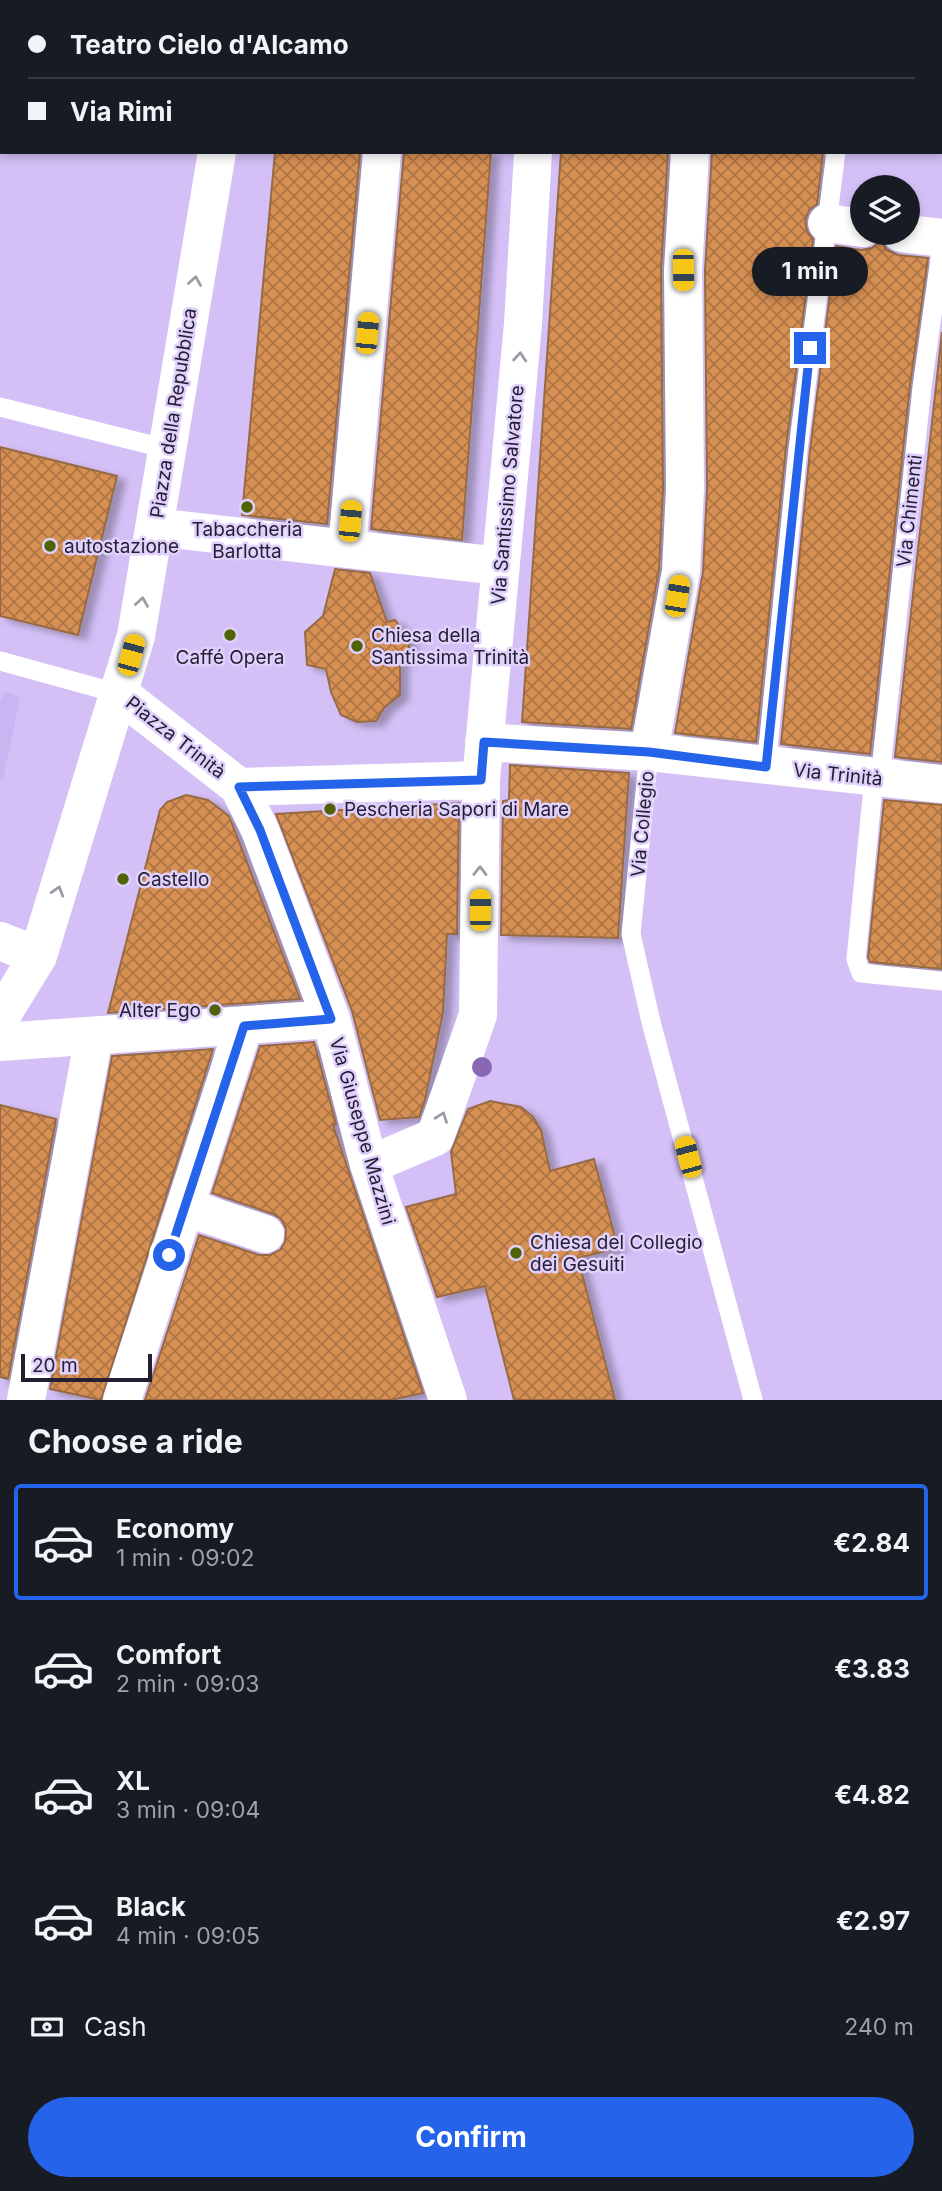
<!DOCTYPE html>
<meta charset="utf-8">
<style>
:root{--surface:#171b24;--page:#242831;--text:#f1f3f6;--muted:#9ea1a6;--line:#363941;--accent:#2563eb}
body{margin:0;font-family:Inter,sans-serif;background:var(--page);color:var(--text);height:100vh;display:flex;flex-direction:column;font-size:26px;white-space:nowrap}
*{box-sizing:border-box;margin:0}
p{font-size:23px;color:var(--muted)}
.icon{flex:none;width:38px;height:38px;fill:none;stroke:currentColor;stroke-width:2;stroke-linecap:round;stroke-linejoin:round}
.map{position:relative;height:1400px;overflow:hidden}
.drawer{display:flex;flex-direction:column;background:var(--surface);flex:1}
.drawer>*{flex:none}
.hud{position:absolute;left:0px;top:0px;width:943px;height:154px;box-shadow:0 4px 10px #0003;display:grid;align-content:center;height:154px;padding:0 28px;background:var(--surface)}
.tools{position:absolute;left:850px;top:175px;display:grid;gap:14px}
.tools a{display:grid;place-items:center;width:70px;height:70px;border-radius:50%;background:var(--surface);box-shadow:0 4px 10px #0003;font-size:35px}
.scale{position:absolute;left:21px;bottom:18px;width:131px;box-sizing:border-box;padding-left:7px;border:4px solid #251e32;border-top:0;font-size:19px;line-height:24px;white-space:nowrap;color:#251e32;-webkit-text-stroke:5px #dfd0fc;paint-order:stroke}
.end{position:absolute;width:32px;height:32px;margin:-16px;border:9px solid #2563eb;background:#fff;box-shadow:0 0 0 4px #fff}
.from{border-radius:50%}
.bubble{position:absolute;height:49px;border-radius:24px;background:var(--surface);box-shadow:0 4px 10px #0003;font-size:23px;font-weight:700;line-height:49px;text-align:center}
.car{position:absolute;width:21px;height:42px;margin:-21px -10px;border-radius:9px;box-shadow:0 0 5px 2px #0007;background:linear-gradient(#f5c518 24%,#345 0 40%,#f5c518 0 76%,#345 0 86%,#f5c518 0)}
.hud b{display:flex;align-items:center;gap:24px;height:66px;font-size:26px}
.hud b+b{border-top:2px solid var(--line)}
.hud i{width:18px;height:18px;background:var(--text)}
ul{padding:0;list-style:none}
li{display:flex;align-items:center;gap:21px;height:116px;margin:0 14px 10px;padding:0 14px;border:4px solid transparent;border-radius:7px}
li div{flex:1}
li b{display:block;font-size:26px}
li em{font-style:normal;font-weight:700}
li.active{border-color:var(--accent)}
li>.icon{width:63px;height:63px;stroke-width:1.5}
h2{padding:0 28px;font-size:32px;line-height:84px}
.pay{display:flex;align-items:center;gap:18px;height:77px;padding:0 28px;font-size:26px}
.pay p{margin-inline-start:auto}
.button{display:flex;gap:14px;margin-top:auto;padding:14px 28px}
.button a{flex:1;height:80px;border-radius:42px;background:var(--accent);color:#fff;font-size:28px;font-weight:700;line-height:80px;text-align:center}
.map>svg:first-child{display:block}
.built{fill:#cab4f1}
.building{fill:url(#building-cross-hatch);stroke:#976b44;stroke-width:2;filter:url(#shadow)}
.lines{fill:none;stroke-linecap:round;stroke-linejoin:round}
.lane{stroke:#fff;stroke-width:19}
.street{stroke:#fff;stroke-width:38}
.tree{fill:#8968b3}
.oneway{stroke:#9d9aa3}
.route{stroke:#2563eb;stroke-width:9}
.poi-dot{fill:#516207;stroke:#dfd0fc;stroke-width:2.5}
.labels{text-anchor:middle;stroke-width:5;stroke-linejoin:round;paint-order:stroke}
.street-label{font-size:19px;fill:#251e32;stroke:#dfd0fc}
.poi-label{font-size:19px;fill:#251e32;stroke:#dfd0fc;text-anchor:start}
</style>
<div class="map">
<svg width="942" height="1400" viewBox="0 0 942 1400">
<defs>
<pattern id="building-cross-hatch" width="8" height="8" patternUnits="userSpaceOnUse" patternTransform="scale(1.75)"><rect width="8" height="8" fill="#d79052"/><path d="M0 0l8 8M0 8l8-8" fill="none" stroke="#ae7545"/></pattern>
<filter id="shadow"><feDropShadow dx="8" dy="4.5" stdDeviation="3.5" flood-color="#0004"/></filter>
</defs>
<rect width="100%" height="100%" fill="#d4c0f7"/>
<path class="built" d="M5 691 20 698 3 780 0 779V701Z"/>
<path class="building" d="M275 152H360L327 524 242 515Z
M404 152H491L462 540 371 529Z
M561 152H668L661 270 663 489 659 569 631 729 522 722Z
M712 152H823L817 204 809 210 805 221 807 231 813 239 786 447 756 742 675 733 703 572 707 489 705 271Z
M881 241 887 250 898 255 928 258 910 385 870 754 781 744 810 450 836 246 861 250 872 248Z
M942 332V762L895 757Z
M0 447 117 476 78 635 0 616Z
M335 569 370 573 387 622 395 620 409 640V652L400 662V695L384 708 376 721 357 722 341 715 331 692 326 669 307 665 305 632 323 616Z
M510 765 629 773 618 938 501 935 503 801 509 800Z
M186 795 208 800 229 816 300 999 108 1013 160 810 167 802Z
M884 800 942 805V969L870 962 868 957Z
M459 803 457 934H447L443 1012 425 1100 419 1117 380 1120 352 1011 276 814Z
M314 1042 336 1124 333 1125 423 1393 391 1400H145L199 1235 259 1255H270L280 1250 285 1242 286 1229 281 1219 273 1214 212 1193 260 1046Z
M213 1049 101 1400 50 1389 112 1056Z
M490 1101 521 1107 533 1117 541 1130 550 1171 594 1159 618 1248 578 1258 615 1400H514L485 1286 437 1297 406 1207 456 1194 451 1152 468 1109Z
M0 1105 56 1119 8 1379 0 1377Z"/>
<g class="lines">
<path class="lane" d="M855 2V0
M0 407 167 449
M0 661 120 694
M649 752 631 934 651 1022 753 1400
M766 767 798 449 836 152
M874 777 856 959 861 973 942 981
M880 778 922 387 942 244"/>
<path class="street" d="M180 0 189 2
M241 2V0
M395 2V0
M543 2V0
M700 2V0
M827 223 863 228
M901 233 942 238
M154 527 500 566
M347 548 382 152
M120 694 239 787 481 780
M484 742 649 752 942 784
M649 752 681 571 685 489 683 270 690 152
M239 787 260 830 331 1019 369 1165 448 1400
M0 941 38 956
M0 1018 38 956 136 636 217 152
M0 1042 331 1019
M369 1165 435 1137 478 1015 481 780 523 324 533 152
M185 1207 265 1234
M26 1400 94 1036
M122 1400 244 1025"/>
</g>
<circle class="tree" cx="482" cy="1067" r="10"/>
<defs><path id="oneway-chevron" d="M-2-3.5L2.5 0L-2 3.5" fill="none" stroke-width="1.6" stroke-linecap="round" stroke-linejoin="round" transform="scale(1.75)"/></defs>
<g class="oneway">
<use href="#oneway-chevron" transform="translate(195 281) rotate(-81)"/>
<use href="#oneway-chevron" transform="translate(520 357) rotate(-85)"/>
<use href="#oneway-chevron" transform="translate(142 602) rotate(-81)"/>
<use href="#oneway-chevron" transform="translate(480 871) rotate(-89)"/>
<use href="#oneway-chevron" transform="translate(58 891) rotate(-73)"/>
<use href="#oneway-chevron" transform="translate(442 1117) rotate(-70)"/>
</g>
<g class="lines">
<path class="route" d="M169 1255 244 1026 331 1019 260 830 239 787 481 780 484 742 649 752 766 767 810 348"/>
</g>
<g class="poi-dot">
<circle cx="247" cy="507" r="7"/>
<circle cx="50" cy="546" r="7"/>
<circle cx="230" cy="635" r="7"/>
<circle cx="357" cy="646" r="7"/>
<circle cx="330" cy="809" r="7"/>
<circle cx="123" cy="879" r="7"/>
<circle cx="215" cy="1010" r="7"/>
<circle cx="516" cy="1253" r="7"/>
</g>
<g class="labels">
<g class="street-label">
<text transform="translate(173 413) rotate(-81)" y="7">Piazza della Repubblica</text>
<text transform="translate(507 495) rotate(-85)" y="7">Via Santissimo Salvatore</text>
<text transform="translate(909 511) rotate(-84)" y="7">Via Chimenti</text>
<text transform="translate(176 737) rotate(38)" y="7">Piazza Trinità</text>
<text transform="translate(838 774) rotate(6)" y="7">Via Trinità</text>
<text transform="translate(642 824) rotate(-85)" y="7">Via Collegio</text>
<text transform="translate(363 1131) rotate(74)" y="7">Via Giuseppe Mazzini</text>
</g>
<g class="poi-label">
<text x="247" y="536" text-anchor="middle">Tabaccheria<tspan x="247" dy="22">Barlotta</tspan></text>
<text x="64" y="553">autostazione</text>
<text x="371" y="642">Chiesa della<tspan x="371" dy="22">Santissima Trinità</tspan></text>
<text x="230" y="664" text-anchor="middle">Caffé Opera</text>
<text x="344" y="816">Pescheria Sapori di Mare</text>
<text x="137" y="886">Castello</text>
<text x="201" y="1017" text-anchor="end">Alter Ego</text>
<text x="530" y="1249">Chiesa del Collegio<tspan x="530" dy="22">dei Gesuiti</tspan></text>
</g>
</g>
</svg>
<div class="tools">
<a><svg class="icon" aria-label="layers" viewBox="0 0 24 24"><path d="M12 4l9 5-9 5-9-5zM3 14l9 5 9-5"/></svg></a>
</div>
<div class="scale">20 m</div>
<i class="end from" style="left:169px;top:1255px"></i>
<i class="end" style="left:810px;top:348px"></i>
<div class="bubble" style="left:752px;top:247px;width:116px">1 min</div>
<i class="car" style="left:683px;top:270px;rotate:179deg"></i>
<i class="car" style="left:367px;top:333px;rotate:5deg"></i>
<i class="car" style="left:350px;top:521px;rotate:5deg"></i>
<i class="car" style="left:677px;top:596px;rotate:10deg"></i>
<i class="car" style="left:131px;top:655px;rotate:15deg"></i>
<i class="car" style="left:480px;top:910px;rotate:0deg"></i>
<i class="car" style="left:688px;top:1157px;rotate:345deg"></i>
<div class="hud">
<b><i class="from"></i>Teatro Cielo d'Alcamo</b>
<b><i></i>Via Rimi</b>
</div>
</div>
<section class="drawer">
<h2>Choose a ride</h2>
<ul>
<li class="active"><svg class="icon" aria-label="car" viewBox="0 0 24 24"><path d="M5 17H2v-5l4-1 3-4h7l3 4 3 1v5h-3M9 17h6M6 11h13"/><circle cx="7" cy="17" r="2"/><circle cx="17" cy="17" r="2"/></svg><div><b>Economy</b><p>1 min · 09:02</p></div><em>€2.84</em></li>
<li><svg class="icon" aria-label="car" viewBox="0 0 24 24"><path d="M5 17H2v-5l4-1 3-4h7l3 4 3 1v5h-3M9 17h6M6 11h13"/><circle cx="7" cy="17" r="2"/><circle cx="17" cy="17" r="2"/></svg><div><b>Comfort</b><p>2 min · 09:03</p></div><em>€3.83</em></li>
<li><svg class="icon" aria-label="car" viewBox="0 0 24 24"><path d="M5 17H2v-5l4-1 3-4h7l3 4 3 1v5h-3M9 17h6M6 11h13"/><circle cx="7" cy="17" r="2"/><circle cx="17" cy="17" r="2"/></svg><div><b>XL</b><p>3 min · 09:04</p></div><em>€4.82</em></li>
<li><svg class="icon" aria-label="car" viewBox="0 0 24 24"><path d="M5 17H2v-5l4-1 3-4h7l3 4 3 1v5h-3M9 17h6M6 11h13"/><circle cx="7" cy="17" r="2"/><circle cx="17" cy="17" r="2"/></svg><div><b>Black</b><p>4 min · 09:05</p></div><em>€2.97</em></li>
</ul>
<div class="pay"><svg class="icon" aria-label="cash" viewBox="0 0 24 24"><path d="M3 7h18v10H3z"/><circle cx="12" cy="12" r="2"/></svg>Cash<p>240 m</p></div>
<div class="button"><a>Confirm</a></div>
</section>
